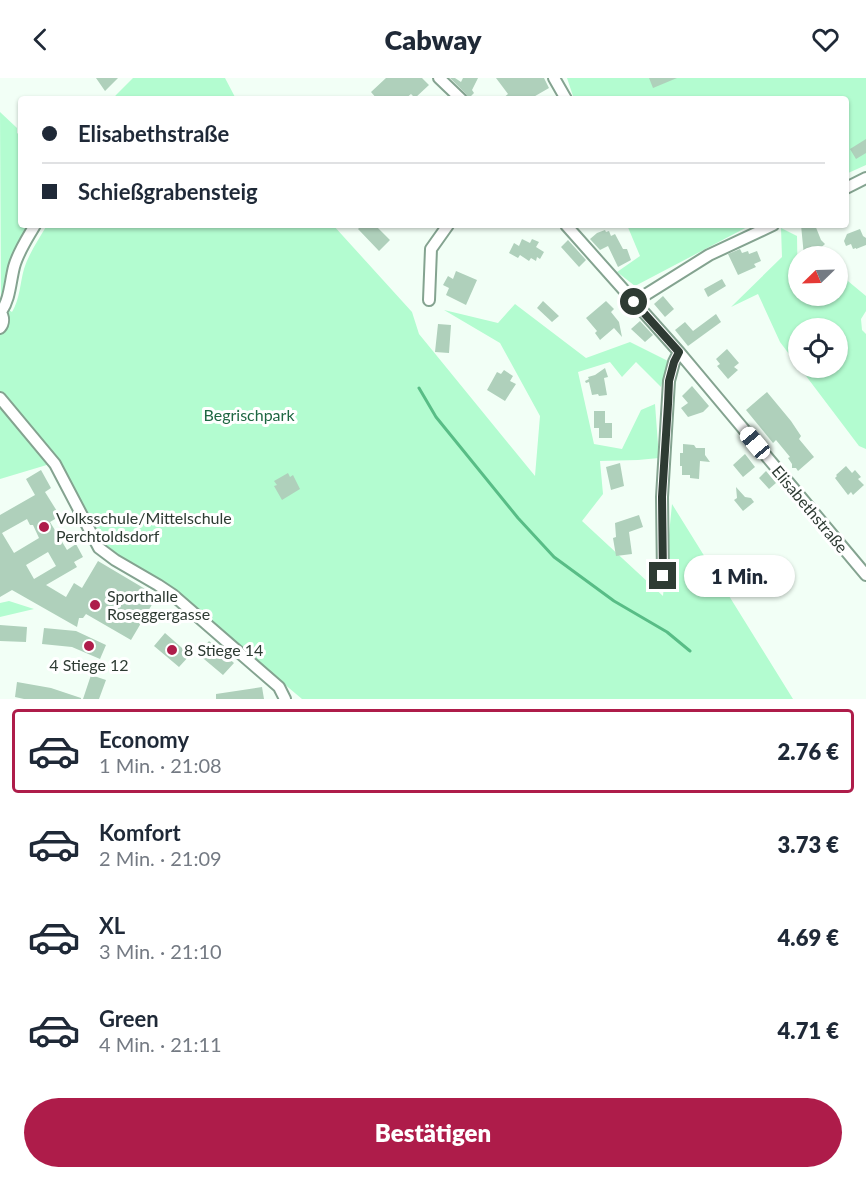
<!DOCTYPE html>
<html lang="de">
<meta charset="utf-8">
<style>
:root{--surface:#fff;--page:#f2f2f3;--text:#1f2937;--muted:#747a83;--line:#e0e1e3;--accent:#ae1c4a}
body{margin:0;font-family:Lato,sans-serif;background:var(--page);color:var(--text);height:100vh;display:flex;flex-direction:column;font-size:22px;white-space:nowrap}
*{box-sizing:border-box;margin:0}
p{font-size:20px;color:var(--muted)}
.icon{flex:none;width:33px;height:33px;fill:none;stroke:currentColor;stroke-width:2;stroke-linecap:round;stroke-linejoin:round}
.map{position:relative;height:621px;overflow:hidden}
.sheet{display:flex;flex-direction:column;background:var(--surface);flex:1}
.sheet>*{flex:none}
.banner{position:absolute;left:18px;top:18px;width:831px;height:132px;border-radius:6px;box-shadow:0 2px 4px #0004;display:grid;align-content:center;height:132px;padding:0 24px;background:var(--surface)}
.needle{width:39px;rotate:247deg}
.controls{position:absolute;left:788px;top:168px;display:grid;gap:12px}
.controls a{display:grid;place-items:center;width:60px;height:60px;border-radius:50%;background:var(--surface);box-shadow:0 2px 4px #0004;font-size:30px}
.end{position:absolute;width:27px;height:27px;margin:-14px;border:8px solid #2e3b33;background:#fff;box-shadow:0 0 0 3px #fff}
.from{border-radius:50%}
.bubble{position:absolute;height:42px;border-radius:21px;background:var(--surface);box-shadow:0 2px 4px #0004;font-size:20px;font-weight:800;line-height:42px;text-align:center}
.car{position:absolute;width:18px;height:36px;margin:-18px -9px;border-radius:8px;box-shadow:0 0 4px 2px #0007;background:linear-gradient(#fff 24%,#345 0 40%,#fff 0 76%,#345 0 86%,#fff 0)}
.banner b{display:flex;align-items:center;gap:21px;height:57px;font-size:22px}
.banner b+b{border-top:2px solid var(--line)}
.banner i{width:15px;height:15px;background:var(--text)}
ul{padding:10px 0 0;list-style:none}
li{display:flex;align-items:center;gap:18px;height:84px;margin:0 12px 9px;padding:0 12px;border:3px solid transparent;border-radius:6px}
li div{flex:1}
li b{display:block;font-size:22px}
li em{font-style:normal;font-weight:800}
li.current{border-color:var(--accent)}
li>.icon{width:54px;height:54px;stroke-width:1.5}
.cta{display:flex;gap:12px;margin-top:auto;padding:12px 24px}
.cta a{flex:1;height:69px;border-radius:36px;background:var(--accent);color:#fff;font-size:24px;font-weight:800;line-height:69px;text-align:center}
header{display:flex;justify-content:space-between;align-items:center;height:78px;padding:0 24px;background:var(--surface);font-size:27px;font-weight:800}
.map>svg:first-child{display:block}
.green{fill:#b3fcd0}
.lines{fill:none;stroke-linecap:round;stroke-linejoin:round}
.stream{stroke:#58bd86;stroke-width:3}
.building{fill:#afd0bb;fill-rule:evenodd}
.minor-casing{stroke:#84a390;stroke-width:14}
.minor{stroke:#fff;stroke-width:10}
.route{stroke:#2e3b33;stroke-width:8}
.poi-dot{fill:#ae1c4a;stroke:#fff;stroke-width:2}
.labels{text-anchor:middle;stroke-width:6;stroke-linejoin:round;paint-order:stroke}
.park-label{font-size:16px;fill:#1e6742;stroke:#fff}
.street-label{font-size:16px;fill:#2e3b33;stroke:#fff}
.poi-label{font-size:16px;fill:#2e3b33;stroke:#fff;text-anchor:start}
</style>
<header><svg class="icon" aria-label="back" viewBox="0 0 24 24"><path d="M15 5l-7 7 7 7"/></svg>Cabway<svg class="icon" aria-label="heart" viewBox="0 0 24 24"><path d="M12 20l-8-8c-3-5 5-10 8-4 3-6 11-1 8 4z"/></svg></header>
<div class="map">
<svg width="866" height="621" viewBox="0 0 866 621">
<rect width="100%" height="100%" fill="#f2fff6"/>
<path class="green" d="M133 0H225L236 21H113L116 17Z
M567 0H866V87L846 96V21H574Z
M0 34 17 50V55L21 58V147H31L6 216 1 225Z
M47 147H333L412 234 419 256 535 398 540 338 500 265 444 232 498 245 515 226 586 280 630 264 668 283 661 309 636 284 622 299 610 284 578 294 594 366 622 371 641 332 655 326 659 380 638 382 600 383 603 416 582 443 663 518 672 426 793 621H302L175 514 119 478 103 465 60 383 0 401V257L5 252 9 232 12 234C20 221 20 205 24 191 29 175 39 161 47 147Z
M627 147H751L635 208 617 194 640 178Z
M781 150 797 158 798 218H837V194L866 218V233L861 241 862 252 866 256V371L859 368 800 290H837V250H798V288L780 264 758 216 731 229 782 179Z
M9 523 34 531 0 539V525Z"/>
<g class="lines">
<path class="stream" d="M419 310 436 339 518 440 554 479 614 523 667 554 690 573"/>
</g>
<path class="building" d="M96 0H118L105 13Z
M386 0H422L429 7 415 20 411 16 405 21H377L371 14Z
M450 0H455L461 4 463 0H478L472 12 474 15 468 21 466 16Z
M496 0H544L549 10 530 21H502L508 16Z
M649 0H677L653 10Z
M866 61V75L856 81 850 71Z
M362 147H375L390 162 379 173 358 151Z
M801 147H815L821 162 825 166 816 174 813 172 807 178H804Z
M860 151 863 158 866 160V167L856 171V170L853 171 851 166 846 168 844 163 847 156Z
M605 152 606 154 609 153 611 158 615 156 623 171H627L631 182 618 189 608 168 600 172 590 161 597 155Z
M522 161 530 165 532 161 539 164 536 169 544 174 540 181 537 179 536 183 531 180 529 183 520 177 518 180 509 175 514 165 519 168Z
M568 162 586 182 579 189 561 169Z
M740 171 742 175 748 173 749 176 757 173 761 183 754 186 756 189 738 197 728 176Z
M456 193 477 202 466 227 446 217 449 210 443 207 448 198 453 201Z
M722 201 726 208 708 219 704 211Z
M663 218 674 231 665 239 654 226Z
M543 223 559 238 552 244 537 230Z
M606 223 614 231 611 234 619 244 622 259 614 250 600 262 595 255 597 253 586 240Z
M716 236 721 244 688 268 675 252 685 244 693 253Z
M640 243 653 257 645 264 631 251Z
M438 246 451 247 449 275 435 274Z
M727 271 739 285 734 289 738 292 728 301 717 288 720 286 716 281Z
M605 290 608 299 604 300 607 317 599 318 598 316 592 317 589 304 586 305 585 303 589 301 588 299 595 297Z
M504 292 513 298 510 303 516 306 505 323 487 312 497 294 501 296Z
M692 308 709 328 703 334 688 339 681 330 688 325 682 318Z
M767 314 791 343 801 358 799 361 814 379 798 393 796 390H792V386L788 380 790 379 776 362 773 365 746 332Z
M594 333H605V345H612V360H599V350H594Z
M683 366 694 367 696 370H705V377L710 384 700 383 699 401 690 400V397H682V388H680V375H683Z
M745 376 755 389 743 399 733 387Z
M620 385 624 408 611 412 606 389Z
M846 388 852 395 855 392 861 399 858 401 864 407 853 417 851 414 848 417 835 400 837 398 836 397Z
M41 392 51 410 45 414 60 438 50 444 67 472 76 466 83 479 74 484 77 489 46 507 66 519 74 505 82 510 98 483 157 518 131 562 86 536 83 540H79L77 549 12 512 0 519V437L35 417 26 401ZM27 441 30 447H33L39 460 14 475 2 455ZM48 474 56 488 34 501 26 487Z
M766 393 776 405 769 411 759 400Z
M288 395 290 399 293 397 300 411 282 422 274 408 277 407 274 403Z
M736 409 745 419 751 420 754 424 743 433 734 422 737 420Z
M639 437 643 449 629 454 632 476 616 478 613 460 616 459 615 445Z
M0 547 27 549 26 564 0 563Z
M44 550 76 553 106 567 100 581 72 569 42 566Z
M165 555 190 577 179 589 154 568Z
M209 563 234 585 223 597 198 576Z
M91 597 106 602 99 621H83Z
M17 604 51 610 81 620V621H24L15 619Z
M262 609 264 621H216V616Z"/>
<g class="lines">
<defs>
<path id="minor" d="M439 0 461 21
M554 0 566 21
M846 110 866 100
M566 147 679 274 866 497
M429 222 431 171 448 147
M634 224 709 177 773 147
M0 233C4 239 4 245 0 250
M1 234C10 221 10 205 14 189 18 174 27 161 35 147
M0 320 55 386 99 470 115 482 158 507 173 517 279 609 285 621
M663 498 662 419 669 303 674 284 679 274"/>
</defs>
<use href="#minor" class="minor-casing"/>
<use href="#minor" class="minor"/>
</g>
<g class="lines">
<path class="route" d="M634 224 679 274 674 284 669 303 668 326 662 419 663 498"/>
</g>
<g class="poi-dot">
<circle cx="44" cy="449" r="6"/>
<circle cx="95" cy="527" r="6"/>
<circle cx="89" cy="568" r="6"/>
<circle cx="172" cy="572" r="6"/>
</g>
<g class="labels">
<g class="park-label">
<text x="249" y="343">Begrischpark</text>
</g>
<g class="street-label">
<text transform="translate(810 431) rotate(50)" y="6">Elisabethstraße</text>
</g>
<g class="poi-label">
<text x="56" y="446">Volksschule/Mittelschule<tspan x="56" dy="18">Perchtoldsdorf</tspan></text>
<text x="107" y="524">Sporthalle<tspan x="107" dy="18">Roseggergasse</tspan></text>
<text x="184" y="578">8 Stiege 14</text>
<text x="89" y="593" text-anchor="middle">4 Stiege 12</text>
</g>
</g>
</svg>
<div class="controls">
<a><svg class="needle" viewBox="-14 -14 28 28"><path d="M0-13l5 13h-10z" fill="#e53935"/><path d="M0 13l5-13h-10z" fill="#747a83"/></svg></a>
<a><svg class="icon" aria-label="locate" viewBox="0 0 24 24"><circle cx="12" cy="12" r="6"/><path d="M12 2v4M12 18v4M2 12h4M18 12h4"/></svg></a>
</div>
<i class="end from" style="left:634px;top:224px"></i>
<i class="end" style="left:663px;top:498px"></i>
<div class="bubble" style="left:684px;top:477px;width:111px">1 Min.</div>
<i class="car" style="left:755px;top:365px;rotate:320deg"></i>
<div class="banner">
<b><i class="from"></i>Elisabethstraße</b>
<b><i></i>Schießgrabensteig</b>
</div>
</div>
<section class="sheet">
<ul>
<li class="current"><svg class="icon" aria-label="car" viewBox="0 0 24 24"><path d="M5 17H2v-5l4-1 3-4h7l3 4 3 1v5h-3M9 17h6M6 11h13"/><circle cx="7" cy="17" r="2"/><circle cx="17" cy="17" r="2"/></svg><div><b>Economy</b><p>1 Min. · 21:08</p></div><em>2.76 €</em></li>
<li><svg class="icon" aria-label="car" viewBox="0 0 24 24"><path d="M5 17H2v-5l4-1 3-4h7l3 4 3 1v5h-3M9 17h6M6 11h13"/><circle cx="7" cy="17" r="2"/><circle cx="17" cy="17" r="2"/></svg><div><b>Komfort</b><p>2 Min. · 21:09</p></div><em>3.73 €</em></li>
<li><svg class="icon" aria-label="car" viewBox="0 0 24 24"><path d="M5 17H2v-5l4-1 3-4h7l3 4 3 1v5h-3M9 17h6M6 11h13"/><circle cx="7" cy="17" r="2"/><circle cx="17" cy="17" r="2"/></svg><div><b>XL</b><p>3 Min. · 21:10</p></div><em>4.69 €</em></li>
<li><svg class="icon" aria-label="car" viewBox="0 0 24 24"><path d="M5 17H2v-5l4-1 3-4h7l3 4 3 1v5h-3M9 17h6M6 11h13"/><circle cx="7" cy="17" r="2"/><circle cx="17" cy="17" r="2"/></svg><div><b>Green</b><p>4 Min. · 21:11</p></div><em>4.71 €</em></li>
</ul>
<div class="cta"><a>Bestätigen</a></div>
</section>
